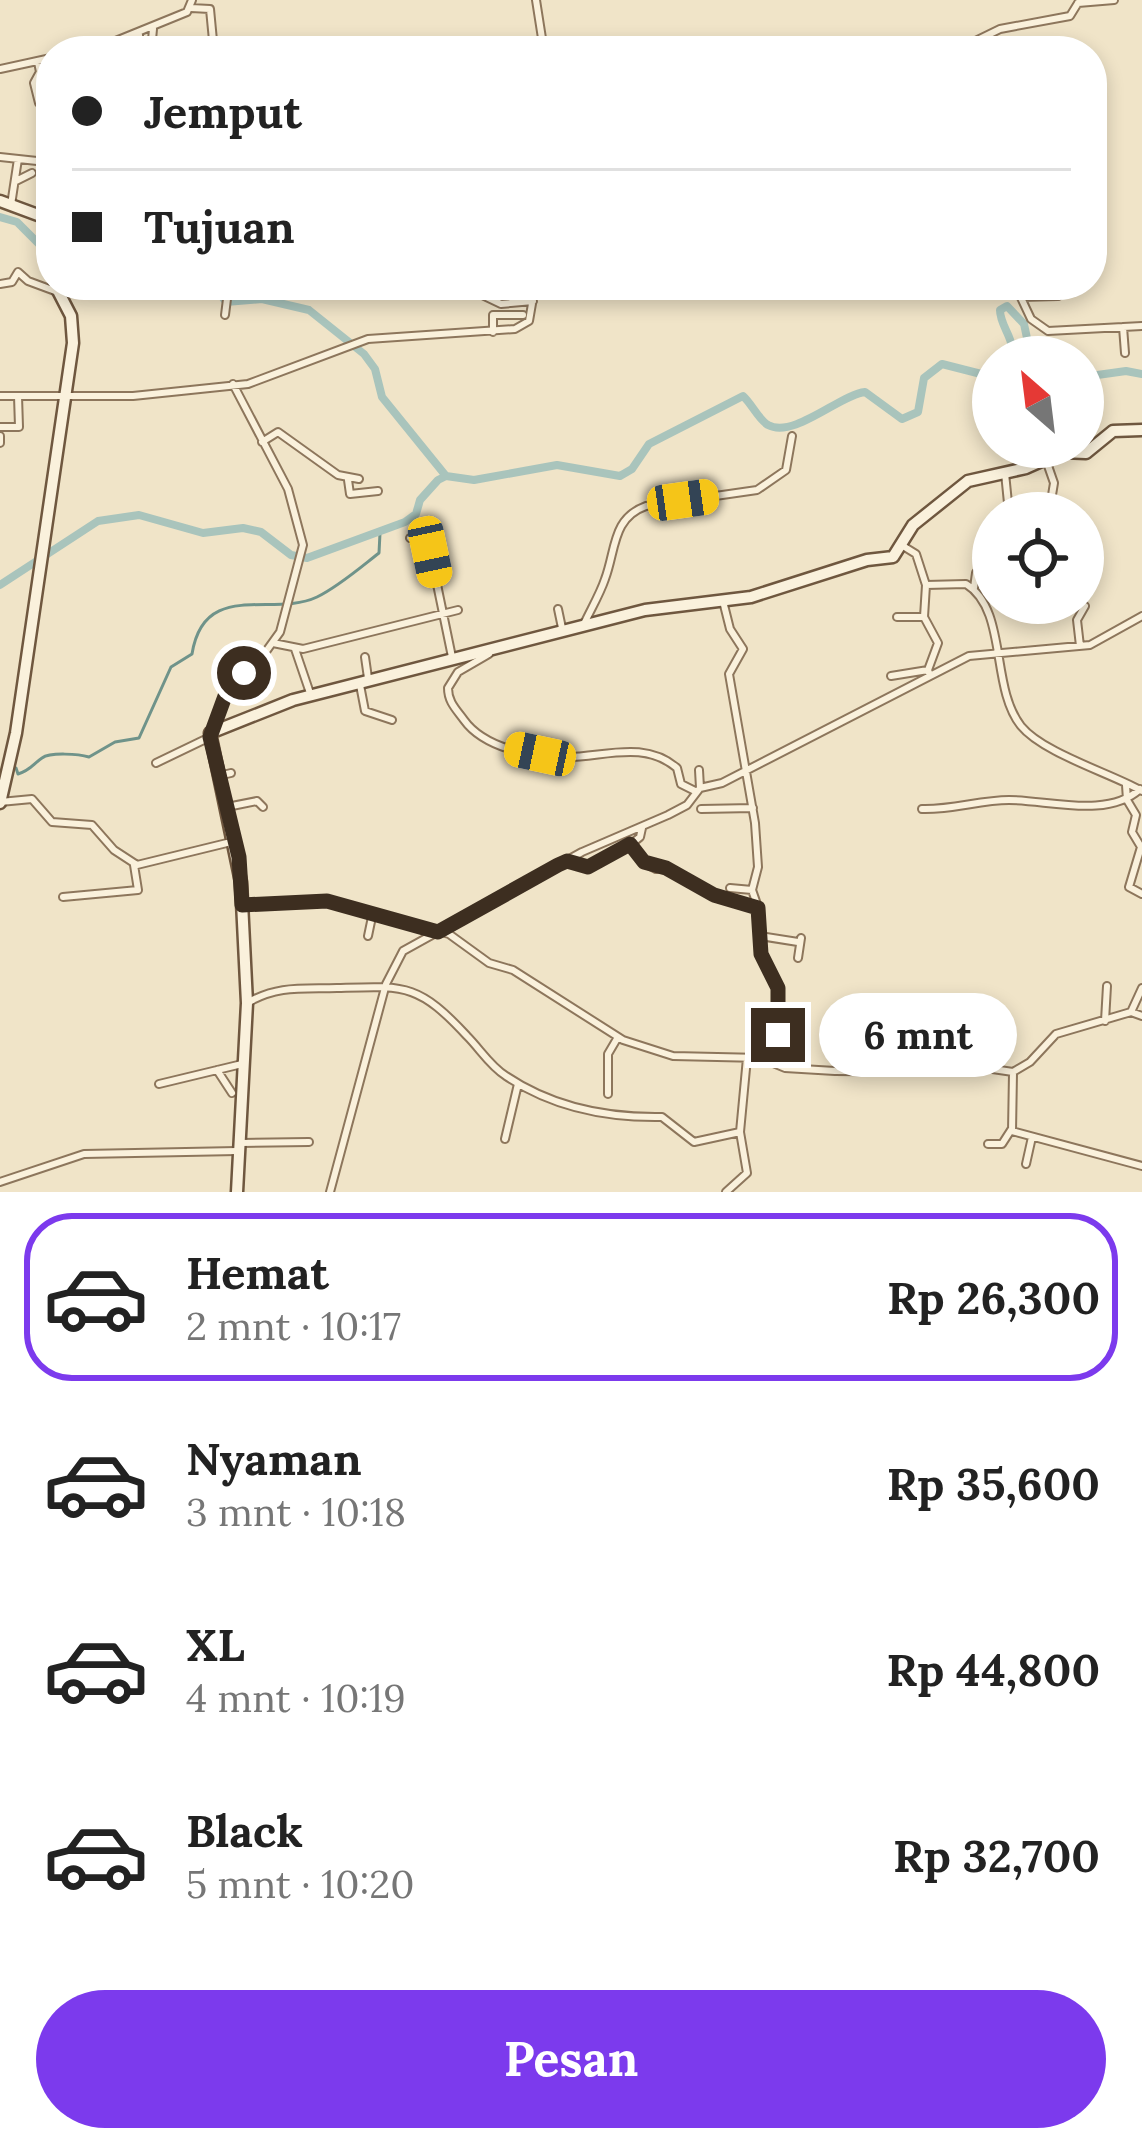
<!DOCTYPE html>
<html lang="id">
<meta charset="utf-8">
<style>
:root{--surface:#fff;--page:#f6f6f6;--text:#222;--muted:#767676;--line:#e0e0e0;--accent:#7c3aed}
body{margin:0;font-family:Lora,serif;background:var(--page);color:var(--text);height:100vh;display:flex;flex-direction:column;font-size:45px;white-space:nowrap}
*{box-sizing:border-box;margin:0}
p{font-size:39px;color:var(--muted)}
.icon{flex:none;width:66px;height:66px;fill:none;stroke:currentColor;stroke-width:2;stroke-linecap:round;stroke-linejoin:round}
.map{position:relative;height:1192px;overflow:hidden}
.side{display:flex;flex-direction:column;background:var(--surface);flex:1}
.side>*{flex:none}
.guide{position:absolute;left:36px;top:36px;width:1071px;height:264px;border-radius:48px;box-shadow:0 6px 18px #0003;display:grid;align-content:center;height:264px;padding:0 36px;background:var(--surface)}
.needle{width:78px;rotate:332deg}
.fabs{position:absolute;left:972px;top:336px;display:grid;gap:24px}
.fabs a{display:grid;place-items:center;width:132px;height:132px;border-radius:50%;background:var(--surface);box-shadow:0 6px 18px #0003;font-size:60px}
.end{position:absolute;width:54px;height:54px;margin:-27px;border:15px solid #3d2e20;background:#fff;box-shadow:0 0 0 6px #fff}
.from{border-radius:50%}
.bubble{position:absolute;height:84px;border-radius:42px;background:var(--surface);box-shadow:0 6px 18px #0003;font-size:39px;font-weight:700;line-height:84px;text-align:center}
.car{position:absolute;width:36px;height:72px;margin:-36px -18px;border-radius:15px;box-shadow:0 0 9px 3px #0007;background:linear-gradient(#f5c518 24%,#345 0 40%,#f5c518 0 76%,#345 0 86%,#f5c518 0)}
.guide b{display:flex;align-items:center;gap:42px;height:114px;font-size:45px}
.guide b+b{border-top:3px solid var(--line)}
.guide i{width:30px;height:30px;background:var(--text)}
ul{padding:21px 0 0;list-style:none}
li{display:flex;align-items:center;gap:36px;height:168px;margin:0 24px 18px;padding:0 12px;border:6px solid transparent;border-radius:48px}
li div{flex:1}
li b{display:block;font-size:45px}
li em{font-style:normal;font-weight:700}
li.selected{border-color:var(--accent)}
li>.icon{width:108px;height:108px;stroke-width:1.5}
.primary-button{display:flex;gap:24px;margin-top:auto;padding:24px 36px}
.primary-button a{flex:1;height:138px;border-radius:72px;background:var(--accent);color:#fff;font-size:48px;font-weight:700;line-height:138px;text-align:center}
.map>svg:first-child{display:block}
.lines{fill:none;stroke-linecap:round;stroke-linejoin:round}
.stream{stroke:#6f938a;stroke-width:3}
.river{stroke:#a9c4bc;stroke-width:8}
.street-casing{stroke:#8d765c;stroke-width:10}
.secondary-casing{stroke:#6f573f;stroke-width:15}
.street{stroke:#faf1dc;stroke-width:6}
.secondary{stroke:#faf1dc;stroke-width:10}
.route{stroke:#3d2e20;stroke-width:15}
</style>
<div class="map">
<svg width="1142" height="1192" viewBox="0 0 1142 1192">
<rect width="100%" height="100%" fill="#f0e4c8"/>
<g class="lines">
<path class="stream" d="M16 768 18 774C31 770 33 764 42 758 50 752 79 754 89 757L115 742 139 738 171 667 192 654C204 579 273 618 317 597 338 587 361 567 379 553L380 533"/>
<path class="river" d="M0 217 17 222 51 256
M196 285 218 291 226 302 262 299 309 310 364 354 375 369 382 397 446 476
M1011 357C1016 339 1000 327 1000 310L1007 306 1024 324 1031 357
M1083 377 1126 371 1142 374
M0 585 98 521 139 515 203 533 243 528 261 532 291 555 307 558 405 522 416 514 420 500 438 480 446 476 474 480 557 465 620 476 632 469 649 444 743 396C752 404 758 419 768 425 794 439 841 394 865 392L902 419 918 412 924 378 942 364 993 377"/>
<defs>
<path id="street" d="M536 0 544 51
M1078 3 1114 0
M191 8 210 9 214 51
M139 35 140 51
M481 47 517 51
M91 51 187 12 192 0
M151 51 153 29
M581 51 583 44
M955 51 1000 29 1070 16 1078 3
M38 62 40 72 34 83 39 103
M0 69 51 58
M0 157 37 161
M16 181 32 173
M11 205 18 159
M0 284 12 282 18 272 28 281 55 291
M220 285 227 299 225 315
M477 285 478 293 501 304 533 301
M1015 285 1031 319 1048 331 1142 326
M1021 297 1058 296
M1123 327 1125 353
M493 332V315H523
M0 396H133L248 384 368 339 515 329 529 321 533 298 544 285
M0 427H19L18 396
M0 436V443
M262 442 278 432 338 475 359 479
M1046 460 1054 483 1049 513
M1005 473 1009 513
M348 480 350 494 378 491
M410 538 426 531 452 657
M903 546 916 554 926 585 966 584C1008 610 990 687 1021 726 1043 753 1110 773 1142 791
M418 555 431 552
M926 585 924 617 938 643 928 670 930 676
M974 588 976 573H993
M723 601 730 629 743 649 729 674 755 823 758 867 752 890 759 910 760 948 778 988 779 1031 770 1061
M558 609 562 628
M897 617H924
M584 624C591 609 600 594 605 579 616 550 612 518 646 506L757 490 786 470 792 436
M273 643 303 649 458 610
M1080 646 1077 620 1085 606
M295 649 311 696
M489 654 458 672 448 688C448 702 456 709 464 720 484 748 533 758 567 757 604 757 644 740 677 768L681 784 697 792
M365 657 368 678
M891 676 928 670
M360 685 365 711 392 720
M211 730 232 682 254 668 280 632 303 545 288 489 233 384
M156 763 210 737
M699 770 700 788
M218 776 231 773
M1126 785 1127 800 1136 815 1132 832 1141 847 1129 887 1142 894
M0 802 32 799 52 822 92 825 114 850 137 865 231 842
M227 807 257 801 263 807
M701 809 753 808
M922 809C952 810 980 800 1009 800 1048 800 1108 819 1140 789
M642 828 640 837 630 845 643 862 656 869 665 868 701 889 757 907
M569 862 588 867 630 844
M730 888 752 890
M63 897 138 890 134 865
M242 905 327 901 449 934 489 963 513 970 623 1040 673 1056 761 1058 785 1068 835 1071 931 1072 965 1065 1013 1072 1030 1062 1056 1034 1131 1012 1142 1016
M368 936 373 912
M760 936 798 942
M798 958 801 938
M247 1003C278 985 303 989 337 988 405 986 418 983 467 1036 480 1049 490 1066 506 1076 552 1107 606 1118 662 1117L694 1142 740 1132
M1131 1012 1142 988
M1105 1021 1107 986
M880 1050 893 1051 899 1060 898 1072
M217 1070 232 1093
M1013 1073 1012 1131 1142 1166
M159 1084 242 1064
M608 1094V1054L618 1037
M505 1139 518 1084
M241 1143 309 1142
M988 1144H1002L1011 1130
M1026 1164 1032 1137
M0 1182 84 1154 237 1151
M330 1192 386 984 403 951 582 852 668 815 687 805 700 788 722 783 969 656 1090 645 1142 616
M726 1192 747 1173 740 1132 747 1058"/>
<path id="secondary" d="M0 201 46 218 51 228
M0 803 16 733 73 343 71 316 55 285
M237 1192 247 1003 241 882 210 733 293 700 645 610 751 597 867 560 893 557 913 525 968 481 1026 468 1062 452 1086 453 1113 431 1142 430"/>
</defs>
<use href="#street" class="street-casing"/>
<use href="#secondary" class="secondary-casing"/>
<use href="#street" class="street"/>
<use href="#secondary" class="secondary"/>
</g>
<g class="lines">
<path class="route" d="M244 673 228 688 210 737 239 857 242 905 327 901 438 932 558 865 567 861 588 867 630 844 644 862 666 868 714 895 758 908 761 954 778 988V1035"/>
</g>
</svg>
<div class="fabs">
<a><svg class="needle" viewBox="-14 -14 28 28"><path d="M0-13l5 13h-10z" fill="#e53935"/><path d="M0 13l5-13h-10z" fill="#767676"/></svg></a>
<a><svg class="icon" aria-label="locate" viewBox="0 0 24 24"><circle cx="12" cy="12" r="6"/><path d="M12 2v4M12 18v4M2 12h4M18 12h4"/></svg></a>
</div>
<i class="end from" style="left:244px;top:673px"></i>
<i class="end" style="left:778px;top:1035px"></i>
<div class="bubble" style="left:819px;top:993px;width:198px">6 mnt</div>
<i class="car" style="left:683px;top:500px;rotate:82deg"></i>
<i class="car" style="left:430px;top:552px;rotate:168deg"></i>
<i class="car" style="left:540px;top:754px;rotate:282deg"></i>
<div class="guide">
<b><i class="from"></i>Jemput</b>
<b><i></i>Tujuan</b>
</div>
</div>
<section class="side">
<ul>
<li class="selected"><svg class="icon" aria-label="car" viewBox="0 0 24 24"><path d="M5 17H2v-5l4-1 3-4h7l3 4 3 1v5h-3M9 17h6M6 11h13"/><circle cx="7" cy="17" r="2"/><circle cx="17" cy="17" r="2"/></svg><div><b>Hemat</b><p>2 mnt · 10:17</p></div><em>Rp 26,300</em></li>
<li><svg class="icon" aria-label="car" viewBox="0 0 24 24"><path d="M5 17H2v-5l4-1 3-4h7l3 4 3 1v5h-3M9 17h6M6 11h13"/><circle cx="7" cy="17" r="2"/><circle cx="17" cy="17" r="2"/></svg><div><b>Nyaman</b><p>3 mnt · 10:18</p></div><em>Rp 35,600</em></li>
<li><svg class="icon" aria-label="car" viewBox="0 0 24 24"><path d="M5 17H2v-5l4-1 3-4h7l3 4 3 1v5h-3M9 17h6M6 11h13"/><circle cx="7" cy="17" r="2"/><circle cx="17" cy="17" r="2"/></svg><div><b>XL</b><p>4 mnt · 10:19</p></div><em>Rp 44,800</em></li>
<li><svg class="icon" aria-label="car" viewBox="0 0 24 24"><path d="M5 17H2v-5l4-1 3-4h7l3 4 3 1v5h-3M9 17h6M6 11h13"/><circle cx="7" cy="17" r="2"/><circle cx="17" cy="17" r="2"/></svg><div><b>Black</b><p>5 mnt · 10:20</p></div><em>Rp 32,700</em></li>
</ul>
<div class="primary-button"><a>Pesan</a></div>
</section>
